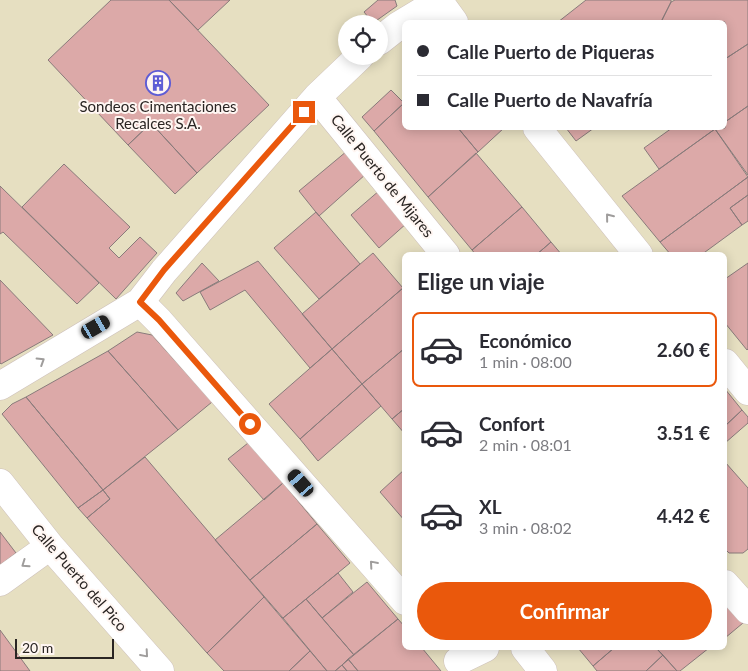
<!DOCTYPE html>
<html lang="es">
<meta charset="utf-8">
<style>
:root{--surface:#fff;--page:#f7f7f7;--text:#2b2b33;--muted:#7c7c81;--line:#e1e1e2;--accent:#ea580c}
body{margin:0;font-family:Lato,sans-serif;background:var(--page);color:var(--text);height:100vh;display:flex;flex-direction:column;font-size:19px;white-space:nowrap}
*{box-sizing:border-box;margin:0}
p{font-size:16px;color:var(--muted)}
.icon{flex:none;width:28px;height:28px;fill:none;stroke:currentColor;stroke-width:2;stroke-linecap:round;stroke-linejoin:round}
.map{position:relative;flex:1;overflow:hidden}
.side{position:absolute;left:402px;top:252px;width:325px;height:398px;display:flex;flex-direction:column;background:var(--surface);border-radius:8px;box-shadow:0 2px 12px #0003}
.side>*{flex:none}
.top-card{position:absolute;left:402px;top:20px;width:325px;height:110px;border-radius:8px;box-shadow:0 2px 12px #0003;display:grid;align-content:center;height:110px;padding:0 15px;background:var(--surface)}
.buttons{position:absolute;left:338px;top:15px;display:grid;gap:10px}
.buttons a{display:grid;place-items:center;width:50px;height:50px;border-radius:50%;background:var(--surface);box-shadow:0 2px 12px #0003;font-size:25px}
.scale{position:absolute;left:15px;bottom:12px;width:99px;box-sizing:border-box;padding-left:5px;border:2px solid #2a2523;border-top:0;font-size:14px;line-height:18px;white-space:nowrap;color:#2a2523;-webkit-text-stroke:4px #fff6f2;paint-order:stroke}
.end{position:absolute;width:22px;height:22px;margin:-11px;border:6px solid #ea580c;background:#fff;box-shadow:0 0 0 2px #fff}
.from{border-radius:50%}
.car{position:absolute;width:15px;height:30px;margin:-15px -8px;border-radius:6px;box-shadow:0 0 4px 1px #0007;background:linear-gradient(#222 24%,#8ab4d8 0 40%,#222 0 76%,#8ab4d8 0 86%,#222 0)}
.top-card b{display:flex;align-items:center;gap:18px;height:48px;font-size:19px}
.top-card b+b{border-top:1px solid var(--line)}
.top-card i{width:12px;height:12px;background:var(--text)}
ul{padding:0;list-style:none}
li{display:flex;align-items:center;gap:15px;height:75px;margin:0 10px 8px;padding:0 5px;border:2px solid transparent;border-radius:8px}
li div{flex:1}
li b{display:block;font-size:19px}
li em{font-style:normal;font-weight:700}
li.active{border-color:var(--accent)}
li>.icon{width:45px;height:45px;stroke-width:1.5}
h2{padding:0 15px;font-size:22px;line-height:60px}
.action{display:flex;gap:10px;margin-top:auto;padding:10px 15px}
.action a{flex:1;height:58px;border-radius:30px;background:var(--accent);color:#fff;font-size:20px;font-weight:700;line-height:58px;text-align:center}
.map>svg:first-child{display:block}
.green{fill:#e6dfc1;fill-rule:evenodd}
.building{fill:#dca9a8;stroke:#897b7b}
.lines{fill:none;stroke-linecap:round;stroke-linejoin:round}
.minor-casing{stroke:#cec1bb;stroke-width:29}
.minor{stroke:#fff;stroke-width:28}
.oneway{stroke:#9f9d9c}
.route{stroke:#ea580c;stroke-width:6}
.labels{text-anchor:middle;stroke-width:4;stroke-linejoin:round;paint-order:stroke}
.poi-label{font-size:15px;fill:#2a2523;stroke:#fff6f2}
.street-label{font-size:15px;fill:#2a2523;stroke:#fff6f2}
</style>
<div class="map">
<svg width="748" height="671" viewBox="0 0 748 671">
<rect width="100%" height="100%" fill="#fff6f2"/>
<path class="green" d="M0 0H748V671H0ZM405 22H725V128H405ZM346 24H379V56H346ZM405 255H725V648H405Z"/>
<path class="building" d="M111 0H169L269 105 197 173 151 123 128 145 48 60Z
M169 0H230L198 30Z
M378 0H395L397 6 373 23 364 12Z
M586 0H671V2L661 22H558Z
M675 0H748V44L725 59V22H661L671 2Z
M748 44V106L725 122V59Z
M391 90 404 103 374 131 362 117Z
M404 103 405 128H458L478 152 428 197 374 131Z
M748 106V175L715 129 725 128V122Z
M151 123 197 173 175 194 128 145Z
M458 128H504L478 152Z
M566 128H594L576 141Z
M672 128H715V129L659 169 644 148Z
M715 129 748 177 660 242 622 196Z
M347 151 366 174 319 216 299 191Z
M476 153 522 207 472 250 428 197Z
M64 164 130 227 109 248 119 258 140 237 157 253 116 299 22 207Z
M748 177V195L730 208 742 225 701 255H671L660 242Z
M0 186 99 283 77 304 3 232 0 234Z
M380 190 407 223 379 248 351 215Z
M748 195V221L742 225 730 208Z
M522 207 551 242 536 255H476L472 250Z
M316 212 360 264 319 299 274 248Z
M551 242 562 255H536Z
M373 253 403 288 332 349 302 314Z
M258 261 332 349 310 368 245 290 210 310 200 292Z
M202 263 219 281 183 301 176 293Z
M748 263V349L747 350 725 323V279Z
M0 280 53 335 1 364 0 363Z
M403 288 405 290V348L362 384 332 349Z
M137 332 152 335 212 402 178 430 108 351Z
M405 348V408L392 419 362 384Z
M332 349 362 384 300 439 269 404Z
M108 351 178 430 103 490 26 397Z
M362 384 381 406 318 461 300 439Z
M725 389 742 410 725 426Z
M26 397 103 490 78 508 2 414 12 404Z
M405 408V434L392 419Z
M742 410 748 417V423L725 443V426Z
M248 443 283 483 264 500 228 459Z
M145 457 264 597 207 653 87 518 110 499 103 490Z
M725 462 748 488V549L743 553H729L725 549Z
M405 469V521L380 492Z
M283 483 317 524 250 580 215 540Z
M103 490 110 499 87 518 78 508Z
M317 524 350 563 283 618 250 580Z
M0 532 16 553 0 565Z
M338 573 353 592 322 618 306 599Z
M367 582 398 619 354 655 322 618Z
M264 597 310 651 289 671H224L207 653Z
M306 599 354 655 335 671H327L283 618Z
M725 603 743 623 725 638Z
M398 619 405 627V648H422L441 671H358L348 659Z
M0 630 30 671H0Z
M578 648H614L593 666Z
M614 648H656L663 655 646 671H597L593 666Z
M656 648H709L680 671H677Z
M310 651 327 671H289Z
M663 655 677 671H646Z
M348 659 358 671H347L342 665Z
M342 665 347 671H335Z"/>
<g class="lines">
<defs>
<path id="minor" d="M438 0 454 22
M379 41 398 26 441 0
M317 97 446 255
M537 128 639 255
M140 302 159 321 405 601
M725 363 748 391
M0 386 140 302 164 271 317 97 360 56
M0 483 50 546 160 671
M0 582 50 546
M725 584 748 610
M525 648 543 671
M458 661 485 648"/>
</defs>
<use href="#minor" class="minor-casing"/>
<use href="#minor" class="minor"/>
</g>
<defs><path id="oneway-chevron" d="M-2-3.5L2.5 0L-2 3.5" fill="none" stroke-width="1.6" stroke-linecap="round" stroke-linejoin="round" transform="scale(1.25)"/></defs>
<g class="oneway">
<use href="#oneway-chevron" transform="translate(609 217) rotate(-129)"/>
<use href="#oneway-chevron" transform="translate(41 361) rotate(-32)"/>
<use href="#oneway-chevron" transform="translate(25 564) rotate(145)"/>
<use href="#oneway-chevron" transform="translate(373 564) rotate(-131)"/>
<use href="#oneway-chevron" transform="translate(145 654) rotate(49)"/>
</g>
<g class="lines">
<path class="route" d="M250 424 159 320 140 302 164 270 304 112"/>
</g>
<defs>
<symbol id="building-ring" viewBox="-11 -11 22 22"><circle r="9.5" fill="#fff6f2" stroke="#5e5cd5" stroke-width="1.5"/><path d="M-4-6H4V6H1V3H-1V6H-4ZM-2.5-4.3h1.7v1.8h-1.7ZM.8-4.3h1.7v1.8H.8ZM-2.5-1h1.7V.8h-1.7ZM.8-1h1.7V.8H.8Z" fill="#5e5cd5"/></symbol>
</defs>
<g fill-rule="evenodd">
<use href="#building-ring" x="144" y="69" width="28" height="28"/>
</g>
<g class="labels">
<g class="poi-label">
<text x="158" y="112">Sondeos Cimentaciones<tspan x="158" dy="17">Recalces S.A.</tspan></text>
</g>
<g class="street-label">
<text transform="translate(382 176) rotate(51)" y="5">Calle Puerto de Mijares</text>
<text transform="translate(79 578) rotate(49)" y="5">Calle Puerto del Pico</text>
</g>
</g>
</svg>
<div class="buttons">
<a><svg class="icon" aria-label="locate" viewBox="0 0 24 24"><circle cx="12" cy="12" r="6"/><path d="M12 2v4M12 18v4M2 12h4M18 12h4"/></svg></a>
</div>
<div class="scale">20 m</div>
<i class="end from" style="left:250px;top:424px"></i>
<i class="end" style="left:304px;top:112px"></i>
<i class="car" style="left:96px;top:327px;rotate:60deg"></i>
<i class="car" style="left:301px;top:483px;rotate:319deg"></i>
<div class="top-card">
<b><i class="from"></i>Calle Puerto de Piqueras</b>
<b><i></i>Calle Puerto de Navafría</b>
</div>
<section class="side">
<h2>Elige un viaje</h2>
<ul>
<li class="active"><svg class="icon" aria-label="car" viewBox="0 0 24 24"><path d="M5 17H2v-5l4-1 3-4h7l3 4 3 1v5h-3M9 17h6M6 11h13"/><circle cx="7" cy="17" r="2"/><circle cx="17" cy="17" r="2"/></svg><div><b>Económico</b><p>1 min · 08:00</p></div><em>2.60 €</em></li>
<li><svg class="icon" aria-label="car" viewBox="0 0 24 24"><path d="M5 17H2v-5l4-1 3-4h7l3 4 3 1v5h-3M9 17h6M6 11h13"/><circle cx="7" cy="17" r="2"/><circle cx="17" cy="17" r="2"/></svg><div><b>Confort</b><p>2 min · 08:01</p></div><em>3.51 €</em></li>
<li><svg class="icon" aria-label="car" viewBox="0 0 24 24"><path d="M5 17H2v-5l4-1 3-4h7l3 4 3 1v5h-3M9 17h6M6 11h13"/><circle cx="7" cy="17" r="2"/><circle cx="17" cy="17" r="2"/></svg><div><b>XL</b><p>3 min · 08:02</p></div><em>4.42 €</em></li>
</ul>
<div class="action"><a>Confirmar</a></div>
</section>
</div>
